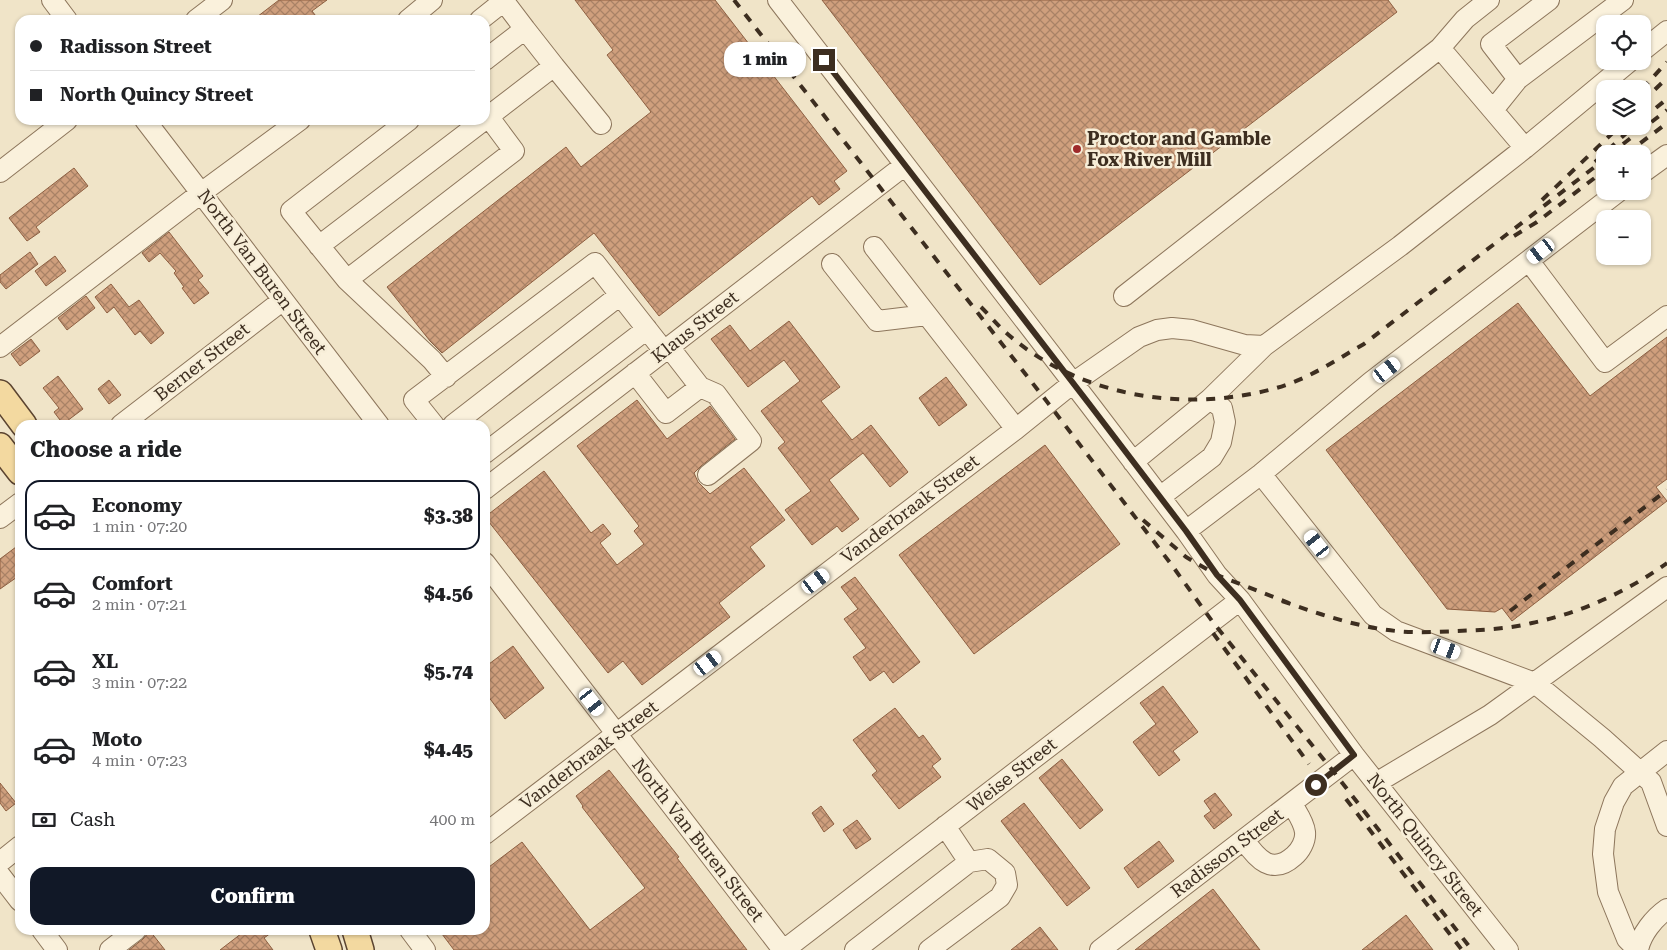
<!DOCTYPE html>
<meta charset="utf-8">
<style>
:root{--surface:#fff;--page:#f6f6f6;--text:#202124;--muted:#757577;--line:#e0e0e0;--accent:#111827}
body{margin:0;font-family:"Roboto Serif",serif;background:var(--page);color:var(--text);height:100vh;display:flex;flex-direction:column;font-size:19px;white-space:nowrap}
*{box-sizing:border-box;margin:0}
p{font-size:16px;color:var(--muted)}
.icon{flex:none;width:28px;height:28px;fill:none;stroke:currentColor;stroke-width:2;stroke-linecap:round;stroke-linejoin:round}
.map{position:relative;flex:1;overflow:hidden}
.details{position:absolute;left:15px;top:420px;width:475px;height:515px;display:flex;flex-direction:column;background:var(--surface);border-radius:15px;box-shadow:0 1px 4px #0004}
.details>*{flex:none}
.hud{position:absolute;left:15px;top:15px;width:475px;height:110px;border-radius:15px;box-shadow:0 1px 4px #0004;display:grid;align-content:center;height:110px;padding:0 15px;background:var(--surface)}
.fabs{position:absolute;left:1596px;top:15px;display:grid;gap:10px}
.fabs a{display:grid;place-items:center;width:55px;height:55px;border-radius:10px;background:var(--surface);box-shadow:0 1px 4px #0004;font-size:25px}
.end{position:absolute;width:22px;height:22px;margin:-11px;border:6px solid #3d2e20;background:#fff;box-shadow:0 0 0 2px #fff}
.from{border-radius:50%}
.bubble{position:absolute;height:35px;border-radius:15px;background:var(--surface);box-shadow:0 1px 4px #0004;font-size:16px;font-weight:800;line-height:35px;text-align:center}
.car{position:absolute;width:15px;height:30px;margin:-15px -8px;border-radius:6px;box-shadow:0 0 4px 1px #0007;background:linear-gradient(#fff 24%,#345 0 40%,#fff 0 76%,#345 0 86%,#fff 0)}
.hud b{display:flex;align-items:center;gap:18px;height:48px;font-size:19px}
.hud b+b{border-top:1px solid var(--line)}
.hud i{width:12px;height:12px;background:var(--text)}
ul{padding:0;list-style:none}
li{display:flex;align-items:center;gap:15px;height:70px;margin:0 10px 8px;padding:0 5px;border:2px solid transparent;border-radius:15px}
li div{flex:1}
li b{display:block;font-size:19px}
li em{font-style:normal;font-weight:800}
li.current{border-color:var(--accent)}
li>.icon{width:45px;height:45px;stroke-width:1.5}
h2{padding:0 15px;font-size:22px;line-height:60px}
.pay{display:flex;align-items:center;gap:12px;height:55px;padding:0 15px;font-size:19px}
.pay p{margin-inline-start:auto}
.cta{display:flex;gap:10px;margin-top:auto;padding:10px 15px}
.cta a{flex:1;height:58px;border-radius:15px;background:var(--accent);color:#fff;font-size:20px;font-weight:800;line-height:58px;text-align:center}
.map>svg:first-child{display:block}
.building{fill:url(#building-cross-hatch);stroke:#8d5f41}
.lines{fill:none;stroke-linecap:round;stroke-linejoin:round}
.minor-casing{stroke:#8d765c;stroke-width:22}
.major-casing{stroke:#5b4430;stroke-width:28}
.minor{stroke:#faf1dc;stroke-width:20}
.major{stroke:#f3d9a0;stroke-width:25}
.rail{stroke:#3d2e20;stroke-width:4;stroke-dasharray:9 9;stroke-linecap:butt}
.route{stroke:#3d2e20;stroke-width:6}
.poi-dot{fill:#9e2a2b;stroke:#f7eed8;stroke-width:2}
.labels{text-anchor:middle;stroke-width:5;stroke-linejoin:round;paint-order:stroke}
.poi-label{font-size:18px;font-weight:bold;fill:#3d2e20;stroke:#f7eed8;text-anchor:start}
.street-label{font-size:18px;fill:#3d2e20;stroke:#f7eed8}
</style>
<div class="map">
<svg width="1667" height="950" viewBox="0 0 1667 950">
<defs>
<pattern id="building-cross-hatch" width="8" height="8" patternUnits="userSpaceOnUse" patternTransform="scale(1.25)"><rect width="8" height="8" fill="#cf9f7d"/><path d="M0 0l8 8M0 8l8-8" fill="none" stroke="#a98266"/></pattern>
</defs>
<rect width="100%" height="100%" fill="#f0e4c8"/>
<path class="building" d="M279 0H327L312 11 319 20H253Z
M575 0H715L847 171 834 181 840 189 819 205 812 196 659 316 594 233 442 353 430 341 387 287 566 147 581 167 651 112 607 55 613 50Z
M822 0H1388L1397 12 1040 285Z
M74 168 88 186 36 227 40 232 27 241 9 218Z
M169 232 203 276 198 280 209 293 194 304 182 288 184 287 174 273 176 271 160 253 149 262 142 253Z
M30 252 38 264 6 289 0 282V275Z
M55 256 66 271 46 286 35 271Z
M111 284 129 307 139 300 164 333 151 344 140 331 135 335 114 307 107 313 95 297Z
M86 296 95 308 67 330 58 318Z
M1518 303 1590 396 1667 337V479L1656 487 1667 501 1512 621 1502 608 1495 612 1447 609 1326 450Z
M789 321 840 387 821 401 852 440 871 425 908 472 890 487 863 453 829 480 859 519 842 532 837 526 812 545 785 510 811 491 778 448 785 442 761 411 800 381 784 360 748 387 711 339 730 325 750 351Z
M31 339 40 351 20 366 11 354Z
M58 376 83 409 63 424 54 412 59 408 43 388Z
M946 377 967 405 939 426 919 398Z
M109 380 121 395 109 404 98 389Z
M637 400 667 439 710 406 735 439 701 466 694 473 698 482 710 494 744 468 785 520 750 547 765 566 719 603 730 617 642 685 623 661 608 673 485 517 544 471 591 533 603 524 611 534 600 543 617 565 644 544 634 531 639 526 577 446Z
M1045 445 1120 544 974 654 899 555Z
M20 544V575L0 589V559Z
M855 577 920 662 893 683 884 671 870 681 853 657 866 648 844 619 858 609 841 587Z
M513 646 544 688 505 719 485 692V667Z
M1163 686 1198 732 1173 751 1180 760 1159 776 1133 742 1156 724 1140 703Z
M895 708 919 738 923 735 941 759 932 766 941 777 899 809 872 775 877 771 853 740Z
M1062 759 1103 810 1080 829 1039 778Z
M609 770 679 857 677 858 747 950H454L439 930H485V870L522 842 590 930 645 888 582 807 583 806 576 796Z
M0 783 16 803 6 811 0 803Z
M1215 793 1232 815 1214 829 1204 816 1211 811 1204 801Z
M1024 803 1090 888 1067 906 1001 821Z
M821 806 834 824 824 832 812 813Z
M857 820 871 839 856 849 843 830Z
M1159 841 1174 861 1138 888 1124 868Z
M1213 889 1260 950H1135Z
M1406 915 1433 950H1362Z
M1040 927 1058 950H1011Z
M246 930H275L264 938 273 950H220Z
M150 931 165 950H129L143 939Z"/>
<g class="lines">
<defs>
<path id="minor" d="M52 0 67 20
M778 0 1090 405 1186 531 1217 575 1240 600 1354 755 1508 950
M196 20 222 0
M408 20 432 0
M480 20 504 1
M1440 48 1465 19 1489 0
M1642 51 1667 31
M485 60 525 29 503 0
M554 66 601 124
M1518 79 1491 44 1549 0
M1493 110 1518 79 1623 0
M485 119 554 66 525 29
M145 120 379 425
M409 120 291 211 347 280 432 360 446 377
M1525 148 1630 61
M0 172 67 120
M1642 173 1667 155
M319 246 484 120
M874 247 1016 429
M1529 261 1605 362 1667 316
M832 264 877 321 927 315
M347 280 514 151 488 116
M1124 296 1440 48 1525 148 1400 246 1264 346
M0 347 201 193 300 120
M669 347 700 387 716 394 751 441 708 475
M635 373 666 413 700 387
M121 425 283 300
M434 425 414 400 595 263 664 351
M453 425 620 295
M485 453 647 329
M1261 474 1373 615 1396 631 1535 683 1541 688 1602 738 1651 782 1667 826
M485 489 905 165
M1160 497 1212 457 1221 442 1225 422 1222 408 1210 399
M0 518 20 503
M1186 531 1261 474 1371 382 1619 191
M485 563 783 950
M1376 783 1490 715 1667 587
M945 826 969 862
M485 834 1016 429 1073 383 1139 337 1157 330 1172 328 1192 330 1245 345 1264 346 1210 399 1133 462
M1244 840C1257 859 1272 876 1294 856 1300 851 1306 841 1305 832 1304 822 1297 813 1292 804
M0 862 20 846
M0 875 20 901
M42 930 57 950
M410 930 425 950
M1637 949 1627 939 1608 892 1603 854 1605 829 1614 802 1623 786 1667 751
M110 950 136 930
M784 950 1240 600
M855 950 969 862 988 859 1005 873 1007 885 1000 897 929 950
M1100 950 1354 755
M1638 950C1641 934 1654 918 1667 909"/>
<path id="major" d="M0 393 24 425
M0 446 20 472
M322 930 329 950
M355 930 361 950"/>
</defs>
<use href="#minor" class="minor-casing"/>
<use href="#major" class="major-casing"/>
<use href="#minor" class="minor"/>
<use href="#major" class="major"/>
<path class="rail" d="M734 0 1048 403 1171 564 1212 621 1333 771 1472 950
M1642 89 1667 62
M1642 102 1667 78
M1642 119 1667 99
M1623 144 1667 110
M1626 154 1667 123
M1595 162 1634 126
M1542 200 1620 126
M1514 236 1537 222 1605 170
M981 307C988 314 995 322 1002 329 1061 384 1145 406 1224 398 1248 395 1271 391 1294 382 1319 372 1341 357 1364 344L1605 159
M1143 520 1186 557 1217 575 1289 603
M1282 601C1319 614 1357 627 1396 631 1416 633 1437 632 1457 631 1482 630 1508 629 1532 623 1580 613 1627 592 1667 563
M1510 611 1667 490
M1213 633 1309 764
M1346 799 1462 950"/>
</g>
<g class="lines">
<path class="route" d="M824 60 1090 405 1186 531 1217 575 1240 600 1354 755 1316 785"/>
</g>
<circle class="poi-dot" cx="1077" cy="149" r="5"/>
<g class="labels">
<g class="poi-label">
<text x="1087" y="145">Proctor and Gamble<tspan x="1087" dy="21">Fox River Mill</tspan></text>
</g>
<g class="street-label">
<text transform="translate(262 272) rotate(53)" y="6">North Van Buren Street</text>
<text transform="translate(695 327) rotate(-38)" y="6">Klaus Street</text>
<text transform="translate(202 362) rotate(-38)" y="6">Berner Street</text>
<text transform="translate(910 509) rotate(-37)" y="6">Vanderbraak Street</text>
<text transform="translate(589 755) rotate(-37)" y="6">Vanderbraak Street</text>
<text transform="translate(1012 775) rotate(-38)" y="6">Weise Street</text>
<text transform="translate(698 840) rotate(52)" y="6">North Van Buren Street</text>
<text transform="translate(1425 845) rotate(52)" y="6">North Quincy Street</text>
<text transform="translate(1227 853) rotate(-37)" y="6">Radisson Street</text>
</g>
</g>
</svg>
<div class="fabs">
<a><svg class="icon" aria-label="locate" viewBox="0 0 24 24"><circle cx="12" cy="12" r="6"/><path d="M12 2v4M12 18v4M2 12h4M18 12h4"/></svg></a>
<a><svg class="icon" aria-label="layers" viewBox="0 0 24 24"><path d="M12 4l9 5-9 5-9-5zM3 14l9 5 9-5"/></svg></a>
<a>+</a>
<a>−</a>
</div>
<i class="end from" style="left:1316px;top:785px"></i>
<i class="end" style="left:824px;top:60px"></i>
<div class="bubble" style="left:724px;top:42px;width:82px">1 min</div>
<i class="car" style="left:1541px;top:251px;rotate:232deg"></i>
<i class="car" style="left:1387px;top:370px;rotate:52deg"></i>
<i class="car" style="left:1317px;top:544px;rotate:322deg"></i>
<i class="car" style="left:816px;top:581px;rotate:53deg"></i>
<i class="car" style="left:1446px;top:649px;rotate:110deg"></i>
<i class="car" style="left:708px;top:663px;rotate:53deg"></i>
<i class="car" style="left:592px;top:702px;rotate:142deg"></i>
<div class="hud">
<b><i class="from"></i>Radisson Street</b>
<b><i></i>North Quincy Street</b>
</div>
<section class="details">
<h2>Choose a ride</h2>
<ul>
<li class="current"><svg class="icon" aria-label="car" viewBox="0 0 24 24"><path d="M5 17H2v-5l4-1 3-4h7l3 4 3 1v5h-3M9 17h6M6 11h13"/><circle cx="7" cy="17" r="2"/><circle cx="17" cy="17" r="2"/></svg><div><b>Economy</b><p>1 min · 07:20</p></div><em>$3.38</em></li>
<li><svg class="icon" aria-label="car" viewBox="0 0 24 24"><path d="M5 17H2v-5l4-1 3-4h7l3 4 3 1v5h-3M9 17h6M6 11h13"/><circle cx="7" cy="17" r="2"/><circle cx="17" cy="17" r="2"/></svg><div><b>Comfort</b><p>2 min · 07:21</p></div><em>$4.56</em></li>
<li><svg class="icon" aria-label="car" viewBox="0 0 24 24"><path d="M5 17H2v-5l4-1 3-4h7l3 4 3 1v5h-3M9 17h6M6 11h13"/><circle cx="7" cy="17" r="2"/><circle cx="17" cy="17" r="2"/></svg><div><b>XL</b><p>3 min · 07:22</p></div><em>$5.74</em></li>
<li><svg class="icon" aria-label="car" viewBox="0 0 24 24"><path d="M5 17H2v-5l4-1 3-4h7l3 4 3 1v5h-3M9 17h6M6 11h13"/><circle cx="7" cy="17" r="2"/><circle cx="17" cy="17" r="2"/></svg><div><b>Moto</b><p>4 min · 07:23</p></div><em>$4.45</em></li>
</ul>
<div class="pay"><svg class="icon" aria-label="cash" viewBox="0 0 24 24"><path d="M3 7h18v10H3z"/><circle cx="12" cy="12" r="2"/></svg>Cash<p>400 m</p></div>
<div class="cta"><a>Confirm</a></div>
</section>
</div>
